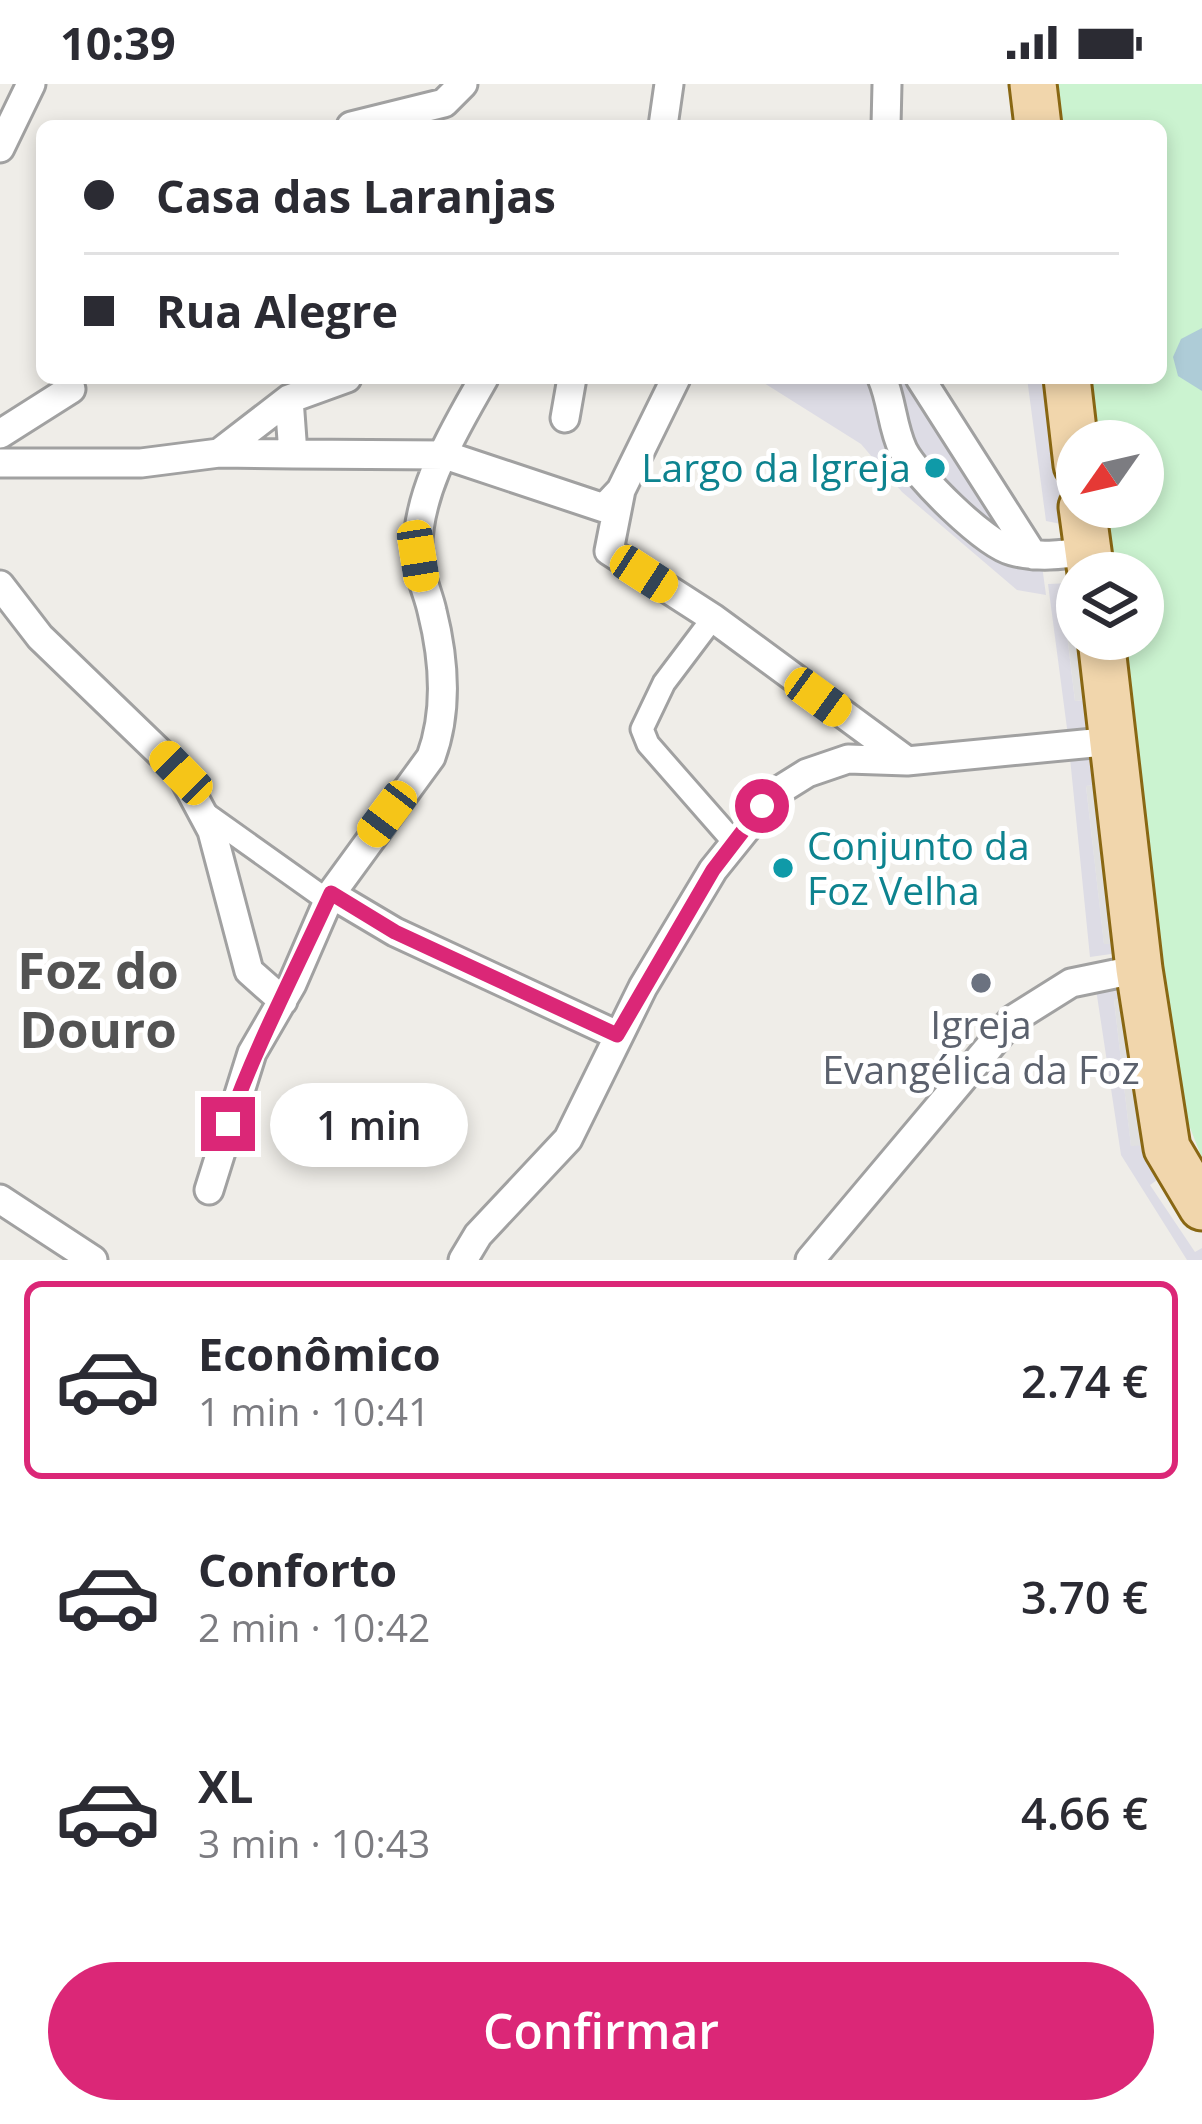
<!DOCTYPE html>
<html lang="pt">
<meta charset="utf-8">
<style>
:root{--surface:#fff;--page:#f2f2f3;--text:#2b2b33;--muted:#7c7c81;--line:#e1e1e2;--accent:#db2777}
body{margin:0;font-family:"Open Sans",sans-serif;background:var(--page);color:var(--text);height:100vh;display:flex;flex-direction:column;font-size:45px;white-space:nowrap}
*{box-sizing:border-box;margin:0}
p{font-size:39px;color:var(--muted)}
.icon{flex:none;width:66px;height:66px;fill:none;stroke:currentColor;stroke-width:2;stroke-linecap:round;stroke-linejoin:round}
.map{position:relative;height:1176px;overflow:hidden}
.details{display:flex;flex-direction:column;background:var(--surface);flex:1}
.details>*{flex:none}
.top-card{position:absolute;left:36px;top:36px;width:1131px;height:264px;border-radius:18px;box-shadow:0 6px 18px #0003;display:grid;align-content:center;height:264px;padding:0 48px;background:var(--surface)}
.needle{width:78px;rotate:236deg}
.controls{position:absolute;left:1056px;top:336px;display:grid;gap:24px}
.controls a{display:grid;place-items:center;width:108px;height:108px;border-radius:50%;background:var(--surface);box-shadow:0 6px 18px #0003;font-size:60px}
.end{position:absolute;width:54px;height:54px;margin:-27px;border:15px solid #db2777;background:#fff;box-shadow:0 0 0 6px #fff}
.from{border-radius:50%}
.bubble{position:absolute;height:84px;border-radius:42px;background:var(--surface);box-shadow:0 6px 18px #0003;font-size:39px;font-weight:600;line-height:84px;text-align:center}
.car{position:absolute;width:36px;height:72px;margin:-36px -18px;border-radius:15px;box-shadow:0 0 9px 3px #0007;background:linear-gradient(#f5c518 24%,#345 0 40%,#f5c518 0 76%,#345 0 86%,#f5c518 0)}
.top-card b{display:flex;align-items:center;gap:42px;height:114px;font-size:45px}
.top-card b+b{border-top:3px solid var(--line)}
.top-card i{width:30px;height:30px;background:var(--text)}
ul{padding:21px 0 0;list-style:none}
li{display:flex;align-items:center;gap:36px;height:198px;margin:0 24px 18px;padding:0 24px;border:6px solid transparent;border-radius:18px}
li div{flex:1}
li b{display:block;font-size:45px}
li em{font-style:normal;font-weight:600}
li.current{border-color:var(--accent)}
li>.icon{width:108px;height:108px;stroke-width:1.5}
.action{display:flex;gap:24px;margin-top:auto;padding:24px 48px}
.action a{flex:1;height:138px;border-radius:72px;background:var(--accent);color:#fff;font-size:48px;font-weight:600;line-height:138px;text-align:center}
.status{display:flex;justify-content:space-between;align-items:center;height:84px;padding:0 60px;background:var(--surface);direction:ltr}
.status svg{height:33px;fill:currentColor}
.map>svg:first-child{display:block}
.park{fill:#cbf3d0}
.parking{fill:#e0e0e0}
.plaza{fill:#dddce5}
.water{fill:#aeccd7}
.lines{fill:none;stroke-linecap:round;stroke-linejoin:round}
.pedestrian-casing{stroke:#a1a1a1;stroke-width:27}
.minor-casing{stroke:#a1a1a1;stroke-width:33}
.primary-casing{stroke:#896713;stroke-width:51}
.pedestrian{stroke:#fff;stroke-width:21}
.minor{stroke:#fff;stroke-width:27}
.primary{stroke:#f1d6ac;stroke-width:45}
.route{stroke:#db2777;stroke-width:15}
.culture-dot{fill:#0f9aa8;stroke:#fff;stroke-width:4.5}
.worship-dot{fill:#6b7280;stroke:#fff;stroke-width:4.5}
.labels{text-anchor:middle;stroke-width:10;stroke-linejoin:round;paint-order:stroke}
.culture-label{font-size:39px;fill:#0d838f;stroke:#fff;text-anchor:end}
.worship-label{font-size:39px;fill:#5b616d;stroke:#fff}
.district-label{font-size:51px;font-weight:bold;fill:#535353;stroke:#fff}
</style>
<div class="status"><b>10:39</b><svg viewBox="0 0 49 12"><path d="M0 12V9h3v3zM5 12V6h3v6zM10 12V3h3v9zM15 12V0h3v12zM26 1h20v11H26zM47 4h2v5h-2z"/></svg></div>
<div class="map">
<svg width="1202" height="1176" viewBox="0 0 1202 1176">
<rect width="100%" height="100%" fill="#efede8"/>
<path class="park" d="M1057 0H1202V1074L1177 1011 1123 555H1143V489H1115L1107 423H1143V357H1099L1092 294H1161V42H1062Z"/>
<path class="parking" d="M1077 532V555H1088L1095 615 1075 617 1065 533Z
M1106 700 1125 860 1104 861 1086 702Z
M1133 913 1150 1061 1131 1063 1114 916Z"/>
<path class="plaza" d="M756 294H930L1031 451 1038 452 1046 511 1017 506 902 408 861 360Z
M1027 294H1051L1067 429 1061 440 1046 437Z
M1071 499 1077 502V532L1065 534 1075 617 1095 615 1092 646 1068 652 1048 500Z
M1091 672 1102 676 1106 700 1086 702 1104 860H1125V868L1090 873 1070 674Z
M1131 900 1133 913 1114 916 1131 1062 1150 1061 1167 1089 1150 1101 1195 1168 1202 1164V1176H1187L1121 1071 1096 905Z"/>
<path class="water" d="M1202 244V307L1178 292 1173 273 1181 255Z"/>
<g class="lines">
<defs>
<path id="pedestrian" d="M713 534 664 599 642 645 648 660 733 757
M202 727 327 816"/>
<path id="minor" d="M351 42 444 19 463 0
M663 42 669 0
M886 42 887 0
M0 64 31 0
M676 294 621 406 609 467 713 534 906 676
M882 294C892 317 892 343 903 366 916 392 985 460 1012 467 1037 474 1062 471 1087 467
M920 294 1033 471
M565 334 572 294
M0 350 71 305
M219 369 293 370 289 315
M293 370 445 371 604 424 621 406
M0 379H141L219 369 289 315 347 294
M0 501 40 553 181 689 212 747 249 887 283 917
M331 810 395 848 617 951
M209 1106 252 969 292 900 331 810 431 673C448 627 444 575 432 527 428 509 420 494 418 474 414 411 454 347 484 294
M0 1115 93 1176
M463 1176 478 1151 568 1055 643 903 713 786 775 709 807 689 848 675 907 677 1114 657
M810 1176 1012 936 1071 899 1139 885"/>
<path id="primary" d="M1033 0 1038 42
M1067 294 1077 381
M1082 423 1091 489
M1101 555 1139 885 1167 1064 1202 1123"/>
</defs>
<use href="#pedestrian" class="pedestrian-casing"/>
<use href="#minor" class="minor-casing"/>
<use href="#primary" class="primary-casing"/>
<use href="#pedestrian" class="pedestrian"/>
<use href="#minor" class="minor"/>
<use href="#primary" class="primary"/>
</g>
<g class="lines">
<path class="route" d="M228 1040C256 961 296 886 331 809L395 848 617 951 713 786 762 722"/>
</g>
<g class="culture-dot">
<circle cx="935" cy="384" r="12"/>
<circle cx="783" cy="784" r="12"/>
</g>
<circle class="worship-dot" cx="981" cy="899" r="12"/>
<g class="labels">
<g class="culture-label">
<text x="911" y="398">Largo da Igreja</text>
<text x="807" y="776" text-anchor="start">Conjunto da<tspan x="807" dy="45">Foz Velha</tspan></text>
</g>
<g class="worship-label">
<text x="981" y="955">Igreja<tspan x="981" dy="45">Evangélica da Foz</tspan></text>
</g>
<g class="district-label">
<text x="98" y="905">Foz do<tspan x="98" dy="59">Douro</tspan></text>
</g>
</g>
</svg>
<div class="controls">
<a><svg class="needle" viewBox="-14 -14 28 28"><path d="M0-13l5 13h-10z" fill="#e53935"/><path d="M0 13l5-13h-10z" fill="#7c7c81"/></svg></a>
<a><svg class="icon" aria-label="layers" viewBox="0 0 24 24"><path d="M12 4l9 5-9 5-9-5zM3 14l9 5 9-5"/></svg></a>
</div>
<i class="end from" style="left:762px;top:722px"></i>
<i class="end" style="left:228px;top:1040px"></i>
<div class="bubble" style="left:270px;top:999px;width:198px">1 min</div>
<i class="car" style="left:418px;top:472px;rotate:171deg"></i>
<i class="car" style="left:644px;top:490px;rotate:123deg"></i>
<i class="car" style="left:818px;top:613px;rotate:126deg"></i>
<i class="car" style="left:181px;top:689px;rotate:316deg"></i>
<i class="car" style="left:387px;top:730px;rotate:217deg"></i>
<div class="top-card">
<b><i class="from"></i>Casa das Laranjas</b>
<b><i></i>Rua Alegre</b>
</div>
</div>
<section class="details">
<ul>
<li class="current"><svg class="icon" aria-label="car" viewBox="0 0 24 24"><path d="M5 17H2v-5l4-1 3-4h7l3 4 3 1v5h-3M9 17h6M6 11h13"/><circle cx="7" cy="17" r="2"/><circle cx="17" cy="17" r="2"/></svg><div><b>Econômico</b><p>1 min · 10:41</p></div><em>2.74 €</em></li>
<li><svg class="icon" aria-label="car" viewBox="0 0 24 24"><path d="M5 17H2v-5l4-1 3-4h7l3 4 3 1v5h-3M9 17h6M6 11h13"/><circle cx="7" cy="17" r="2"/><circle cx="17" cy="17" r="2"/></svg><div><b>Conforto</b><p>2 min · 10:42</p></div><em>3.70 €</em></li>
<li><svg class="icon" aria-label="car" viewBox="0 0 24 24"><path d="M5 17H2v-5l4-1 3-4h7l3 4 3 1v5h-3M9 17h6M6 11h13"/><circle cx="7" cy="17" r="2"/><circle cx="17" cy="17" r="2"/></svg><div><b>XL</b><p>3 min · 10:43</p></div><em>4.66 €</em></li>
</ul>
<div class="action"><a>Confirmar</a></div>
</section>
